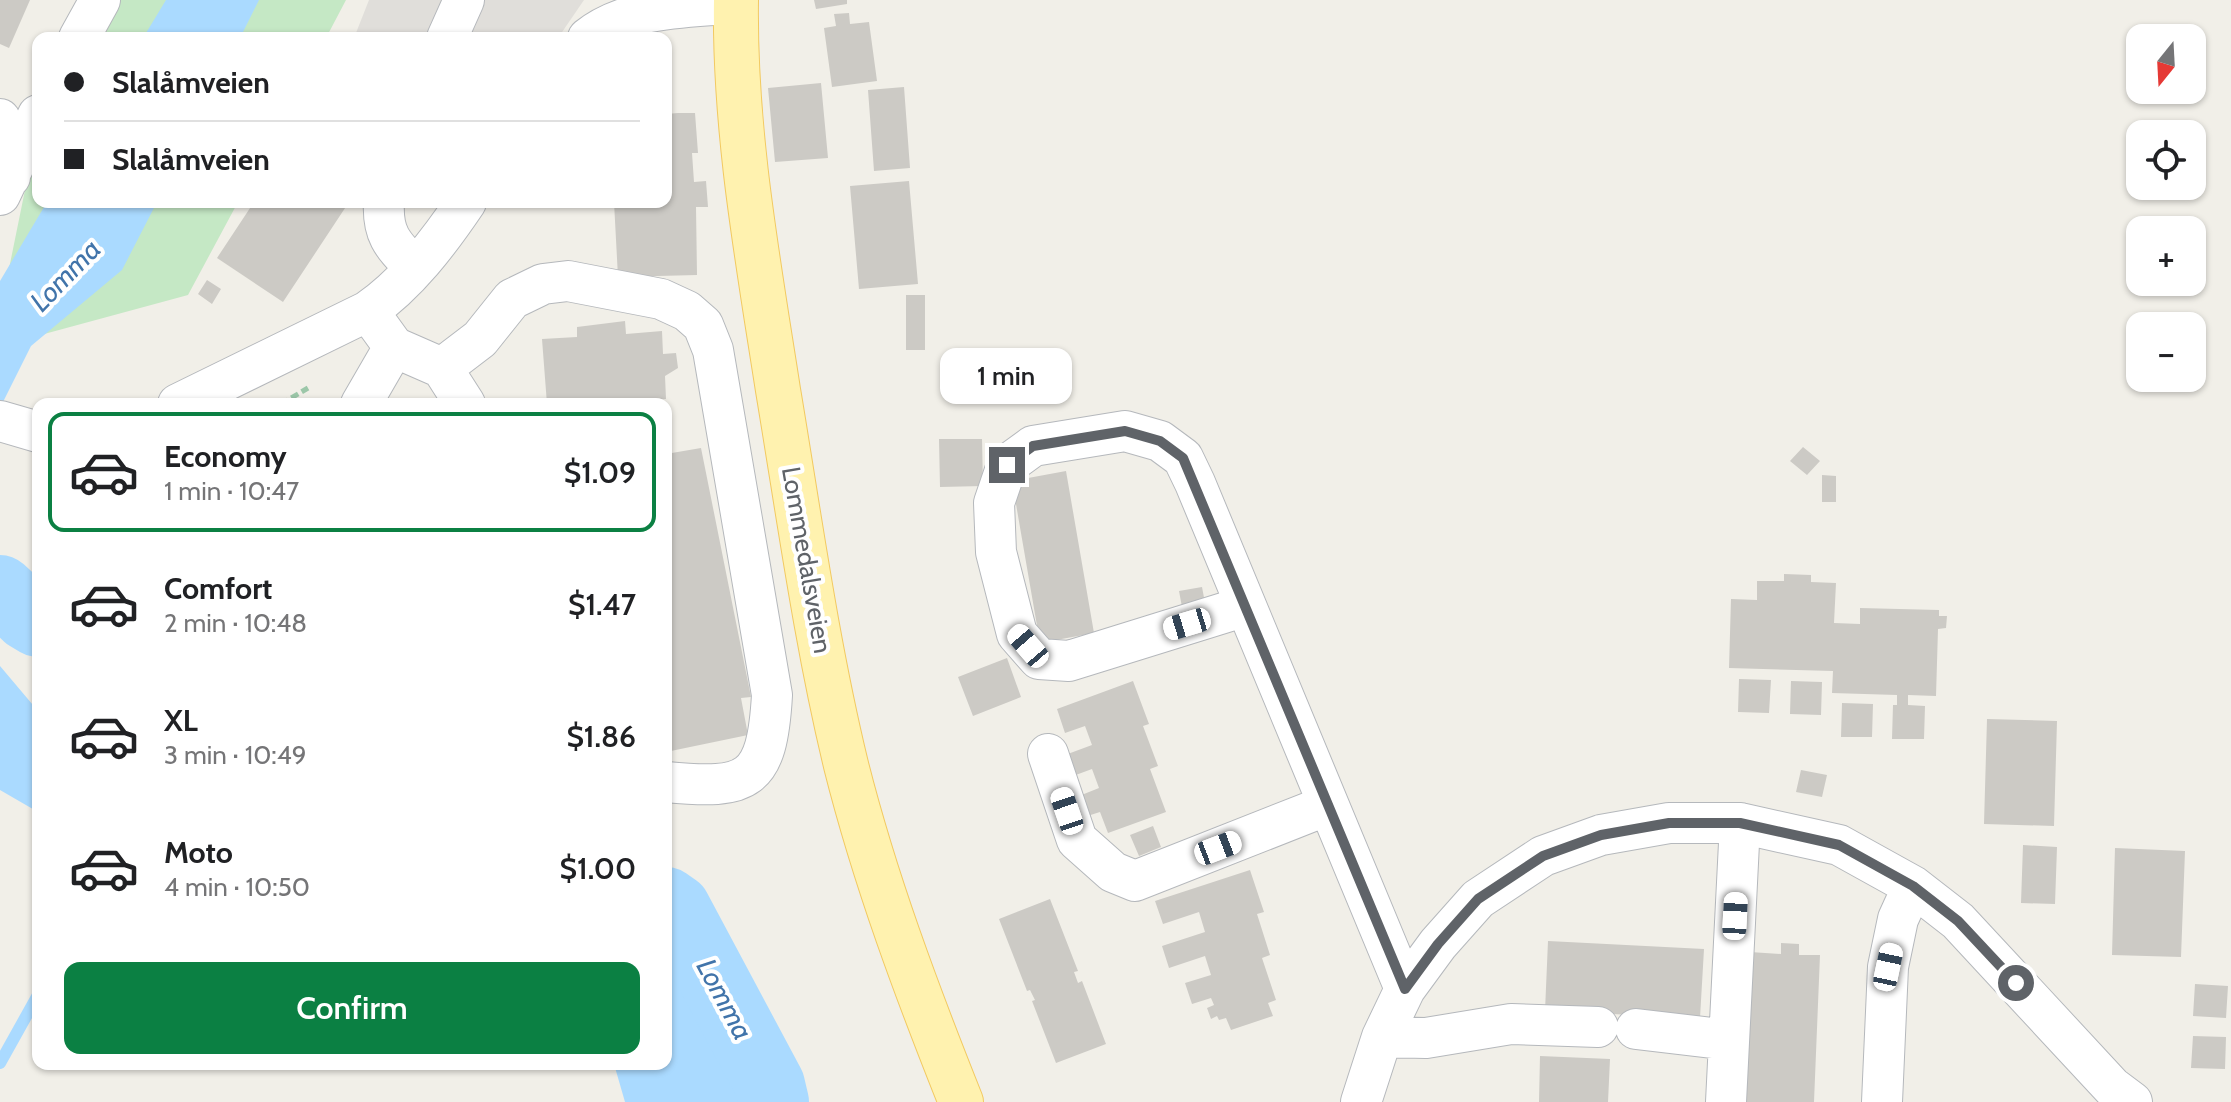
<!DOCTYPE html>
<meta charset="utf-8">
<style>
:root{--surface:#fff;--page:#f2f2f2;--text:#202124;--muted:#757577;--line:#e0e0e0;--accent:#0b8043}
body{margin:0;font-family:Cabin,sans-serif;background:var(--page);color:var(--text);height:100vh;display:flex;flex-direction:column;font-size:30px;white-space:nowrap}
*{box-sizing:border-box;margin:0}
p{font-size:26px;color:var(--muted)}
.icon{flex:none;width:44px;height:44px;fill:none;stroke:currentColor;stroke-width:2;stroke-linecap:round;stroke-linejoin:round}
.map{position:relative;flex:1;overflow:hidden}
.panel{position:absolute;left:32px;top:398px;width:640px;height:672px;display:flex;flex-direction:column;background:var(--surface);border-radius:16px;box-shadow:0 2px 6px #0004}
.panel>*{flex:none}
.banner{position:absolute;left:32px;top:32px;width:640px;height:176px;border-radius:16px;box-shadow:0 2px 6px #0004;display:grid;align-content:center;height:176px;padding:0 32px;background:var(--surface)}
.needle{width:52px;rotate:198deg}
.tools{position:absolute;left:2126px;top:24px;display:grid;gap:16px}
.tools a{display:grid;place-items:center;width:80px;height:80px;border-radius:16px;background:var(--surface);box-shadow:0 2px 6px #0004;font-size:40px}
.end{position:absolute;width:36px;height:36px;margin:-18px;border:10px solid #5f6368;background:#fff;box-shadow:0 0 0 4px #fff}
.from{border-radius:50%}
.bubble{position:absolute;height:56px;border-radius:16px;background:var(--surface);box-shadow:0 2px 6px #0004;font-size:26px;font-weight:600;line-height:56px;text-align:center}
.car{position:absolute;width:24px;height:48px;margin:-24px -12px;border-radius:10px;box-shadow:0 0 6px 2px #0007;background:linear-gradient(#fff 24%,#345 0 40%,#fff 0 76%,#345 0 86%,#fff 0)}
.banner b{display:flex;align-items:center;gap:28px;height:76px;font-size:30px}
.banner b+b{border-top:2px solid var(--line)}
.banner i{width:20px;height:20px;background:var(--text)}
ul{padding:14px 0 0;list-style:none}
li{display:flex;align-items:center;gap:24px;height:120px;margin:0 16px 12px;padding:0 16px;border:4px solid transparent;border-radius:16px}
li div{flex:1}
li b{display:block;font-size:30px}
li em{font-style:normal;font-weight:600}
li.active{border-color:var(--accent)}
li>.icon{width:72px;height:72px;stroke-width:1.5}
.cta{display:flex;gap:16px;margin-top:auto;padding:16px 32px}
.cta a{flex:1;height:92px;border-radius:16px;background:var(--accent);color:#fff;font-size:32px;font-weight:600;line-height:92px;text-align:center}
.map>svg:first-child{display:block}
.industrial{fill:#e0deda}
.green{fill:#c5e8c5}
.water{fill:#aadaff}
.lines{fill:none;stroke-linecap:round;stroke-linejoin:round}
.stream{stroke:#aadaff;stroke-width:12}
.river{stroke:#aadaff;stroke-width:70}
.building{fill:#cccac5}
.minor-casing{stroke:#b5b8bc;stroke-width:42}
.major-casing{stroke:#f2c960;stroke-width:46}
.path{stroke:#9cc7a9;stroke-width:5;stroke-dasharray:8 4;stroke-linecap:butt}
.minor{stroke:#fff;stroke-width:40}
.major{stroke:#fff2af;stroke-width:44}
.route{stroke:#5f6368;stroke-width:10}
.labels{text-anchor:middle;stroke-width:8;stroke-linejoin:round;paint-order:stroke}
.street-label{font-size:26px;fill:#5f6368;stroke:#fff}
.water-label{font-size:28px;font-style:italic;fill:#4174aa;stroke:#fff}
</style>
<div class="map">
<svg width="2231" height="1102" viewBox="0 0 2231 1102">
<rect width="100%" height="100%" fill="#f1efe8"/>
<path class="industrial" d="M369 0H584L558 38H354Z"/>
<path class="green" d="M95 0H346L326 38H76Z
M38 126V202H238L188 295 0 346V313Z"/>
<path class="water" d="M166 0H259L240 38H143Z
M47 202H157L122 270 31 346 0 408V281Z
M0 666 38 711V812L0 790Z
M666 950 742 1102H625L614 1064H666Z"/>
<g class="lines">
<path class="stream" d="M0 1063 38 995"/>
<path class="river" d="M0 590 28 616 38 622
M666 902 676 909 770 1085 774 1102"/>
</g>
<path class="building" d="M0 0H30L9 48 0 44Z
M814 0H847V4L816 9Z
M849 13 850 24 869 22 877 81 832 87 824 28 836 26 834 14Z
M821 83 828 158 775 162 768 88Z
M904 87 910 168 874 171 868 90Z
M678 113H695L698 153H692L694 182 706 181 708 207H696L697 275 618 277 614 202H666V114Z
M909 181 918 284 859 289 850 186Z
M254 202H349L283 302 217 258Z
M207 280 221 289 212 304 198 294Z
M906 295H925V350H906Z
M625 321 626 334 662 331 663 354 676 353 678 368 665 376 666 399 595 404H547L542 339 577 337V327Z
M939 439H982L983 486 940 487Z
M1803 447 1820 461 1807 475 1790 461Z
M701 448 751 697 741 698 748 735 666 752V454Z
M1066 471 1094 633 1040 643 1012 481Z
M1822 475 1836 476V502H1822Z
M1784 574 1811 575V582L1836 583 1834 623 1860 624V608L1939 610V616H1947L1946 628 1938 629 1936 696 1908 695V705L1925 706 1924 739H1892L1893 705H1897V695L1832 693 1833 671 1729 668 1731 599 1757 600V581H1784Z
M1202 587 1205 603 1182 607 1179 591Z
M1007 658 1021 697 973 716 958 677Z
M1739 679 1771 680 1769 713 1738 712Z
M1133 681 1149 724 1143 726 1158 766 1150 769 1166 812 1108 833 1100 812 1081 818 1074 798 1099 788 1092 769 1073 776 1065 755 1092 745 1085 726 1065 733 1057 709Z
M1791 681 1822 682 1821 715 1790 714Z
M1842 703 1873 704 1872 737H1841Z
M1987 719 2057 721 2054 826 1984 824Z
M1801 770 1827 775 1822 797 1796 792Z
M1153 826 1161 847 1139 856 1130 835Z
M2023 845 2057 847 2055 904 2021 903Z
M2115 848 2185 851 2181 957 2112 955Z
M1250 870 1264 912 1257 914 1270 955 1262 958 1276 1000 1268 1003 1273 1016 1231 1030 1226 1018 1219 1020 1217 1016 1211 1019 1207 1008 1214 1005 1211 998 1192 1004 1185 983 1211 975 1205 956 1169 968 1162 946 1205 932 1199 912 1163 924 1155 901Z
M1050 899 1078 971 1074 972 1078 983 1082 981 1106 1044 1056 1063 1032 1001 1035 1000 1030 990 1027 991 999 919Z
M1548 941 1704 949 1700 1018 1545 1011Z
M1781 943 1799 944V955H1820L1814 1102H1743L1750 952 1781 954Z
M2195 984 2228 986 2226 1018 2193 1016Z
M2193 1036 2226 1037 2225 1069 2191 1068Z
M1540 1056 1610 1059 1608 1102H1539Z"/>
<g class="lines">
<defs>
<path id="minor" d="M79 38 100 0
M447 38 464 0
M588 38C628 6 687 8 736 3
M0 119 10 177
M0 195 38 115
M384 202C382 235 393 245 415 268
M368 311 394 347 442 368 465 404
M442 368 480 339 512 299 543 284 568 281 661 299 687 311 703 325 713 350 772 695C767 782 749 790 666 782
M178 404 368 311C408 283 439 242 466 202
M361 404 394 347
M0 421 38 432
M1246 606 1069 661 1039 659 1017 634 996 552 994 503 1007 465 1033 446 1125 431 1160 441 1183 458 1195 483 1405 989
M1048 754 1077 840 1113 872 1135 881 1328 805
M1636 1029 1729 1040
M1382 1037 1426 1038 1511 1024 1598 1027
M1361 1102 1382 1037 1405 989 1438 944 1478 899 1543 856 1601 835 1669 823H1740L1839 845 1913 886 1958 921 2112 1087 2132 1102
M1726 1102 1740 823
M1882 1102 1888 967 1898 919 1913 886"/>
<path id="major" d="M736 0C734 131 758 261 778 390 799 515 816 641 846 765 875 880 917 992 961 1102"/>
</defs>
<use href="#minor" class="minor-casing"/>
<use href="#major" class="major-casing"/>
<path class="path" d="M281 404 308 388"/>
<use href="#minor" class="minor"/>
<use href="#major" class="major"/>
</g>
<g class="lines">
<path class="route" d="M1007 465 1033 446 1125 431 1160 441 1183 458 1405 989 1438 944 1478 899 1543 856 1601 835 1669 823H1740L1839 845 1913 886 1958 921 2016 983"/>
</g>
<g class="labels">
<g class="street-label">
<text transform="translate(807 560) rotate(80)" y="9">Lommedalsveien</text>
</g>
<g class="water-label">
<text transform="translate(65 275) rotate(-46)" y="10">Lomma</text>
<text transform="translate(725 999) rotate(62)" y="10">Lomma</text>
</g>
</g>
</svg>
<div class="tools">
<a><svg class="needle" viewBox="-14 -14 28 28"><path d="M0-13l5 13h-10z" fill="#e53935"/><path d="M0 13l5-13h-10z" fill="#757577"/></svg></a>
<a><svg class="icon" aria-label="locate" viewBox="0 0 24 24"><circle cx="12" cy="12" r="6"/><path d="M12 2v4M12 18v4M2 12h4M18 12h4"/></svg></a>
<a>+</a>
<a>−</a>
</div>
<i class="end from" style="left:2016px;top:983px"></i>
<i class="end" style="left:1007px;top:465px"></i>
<div class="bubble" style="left:940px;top:348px;width:132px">1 min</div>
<i class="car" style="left:1187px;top:624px;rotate:253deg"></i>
<i class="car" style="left:1028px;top:646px;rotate:319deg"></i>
<i class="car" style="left:1067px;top:811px;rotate:341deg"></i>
<i class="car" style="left:1218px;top:848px;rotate:69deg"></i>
<i class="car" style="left:1735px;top:916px;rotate:3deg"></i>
<i class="car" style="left:1888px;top:967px;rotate:12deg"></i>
<div class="banner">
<b><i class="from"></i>Slalåmveien</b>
<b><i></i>Slalåmveien</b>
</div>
<section class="panel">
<ul>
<li class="active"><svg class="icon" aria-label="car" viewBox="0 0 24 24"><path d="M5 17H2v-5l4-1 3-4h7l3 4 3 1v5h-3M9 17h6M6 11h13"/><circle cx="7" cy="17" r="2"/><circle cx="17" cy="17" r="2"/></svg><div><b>Economy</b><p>1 min · 10:47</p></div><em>$1.09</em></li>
<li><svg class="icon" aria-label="car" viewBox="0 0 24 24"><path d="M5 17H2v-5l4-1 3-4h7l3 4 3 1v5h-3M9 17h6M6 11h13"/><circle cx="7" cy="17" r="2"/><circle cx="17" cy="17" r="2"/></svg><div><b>Comfort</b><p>2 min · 10:48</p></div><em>$1.47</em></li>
<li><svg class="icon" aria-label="car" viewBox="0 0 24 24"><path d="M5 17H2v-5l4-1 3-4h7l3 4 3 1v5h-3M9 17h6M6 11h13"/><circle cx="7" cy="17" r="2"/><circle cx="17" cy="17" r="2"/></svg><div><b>XL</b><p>3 min · 10:49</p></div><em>$1.86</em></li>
<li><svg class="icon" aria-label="car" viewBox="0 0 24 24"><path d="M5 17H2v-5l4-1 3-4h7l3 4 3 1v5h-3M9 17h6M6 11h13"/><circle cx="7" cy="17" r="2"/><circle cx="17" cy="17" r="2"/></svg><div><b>Moto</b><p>4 min · 10:50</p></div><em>$1.00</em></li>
</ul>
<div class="cta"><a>Confirm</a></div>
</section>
</div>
